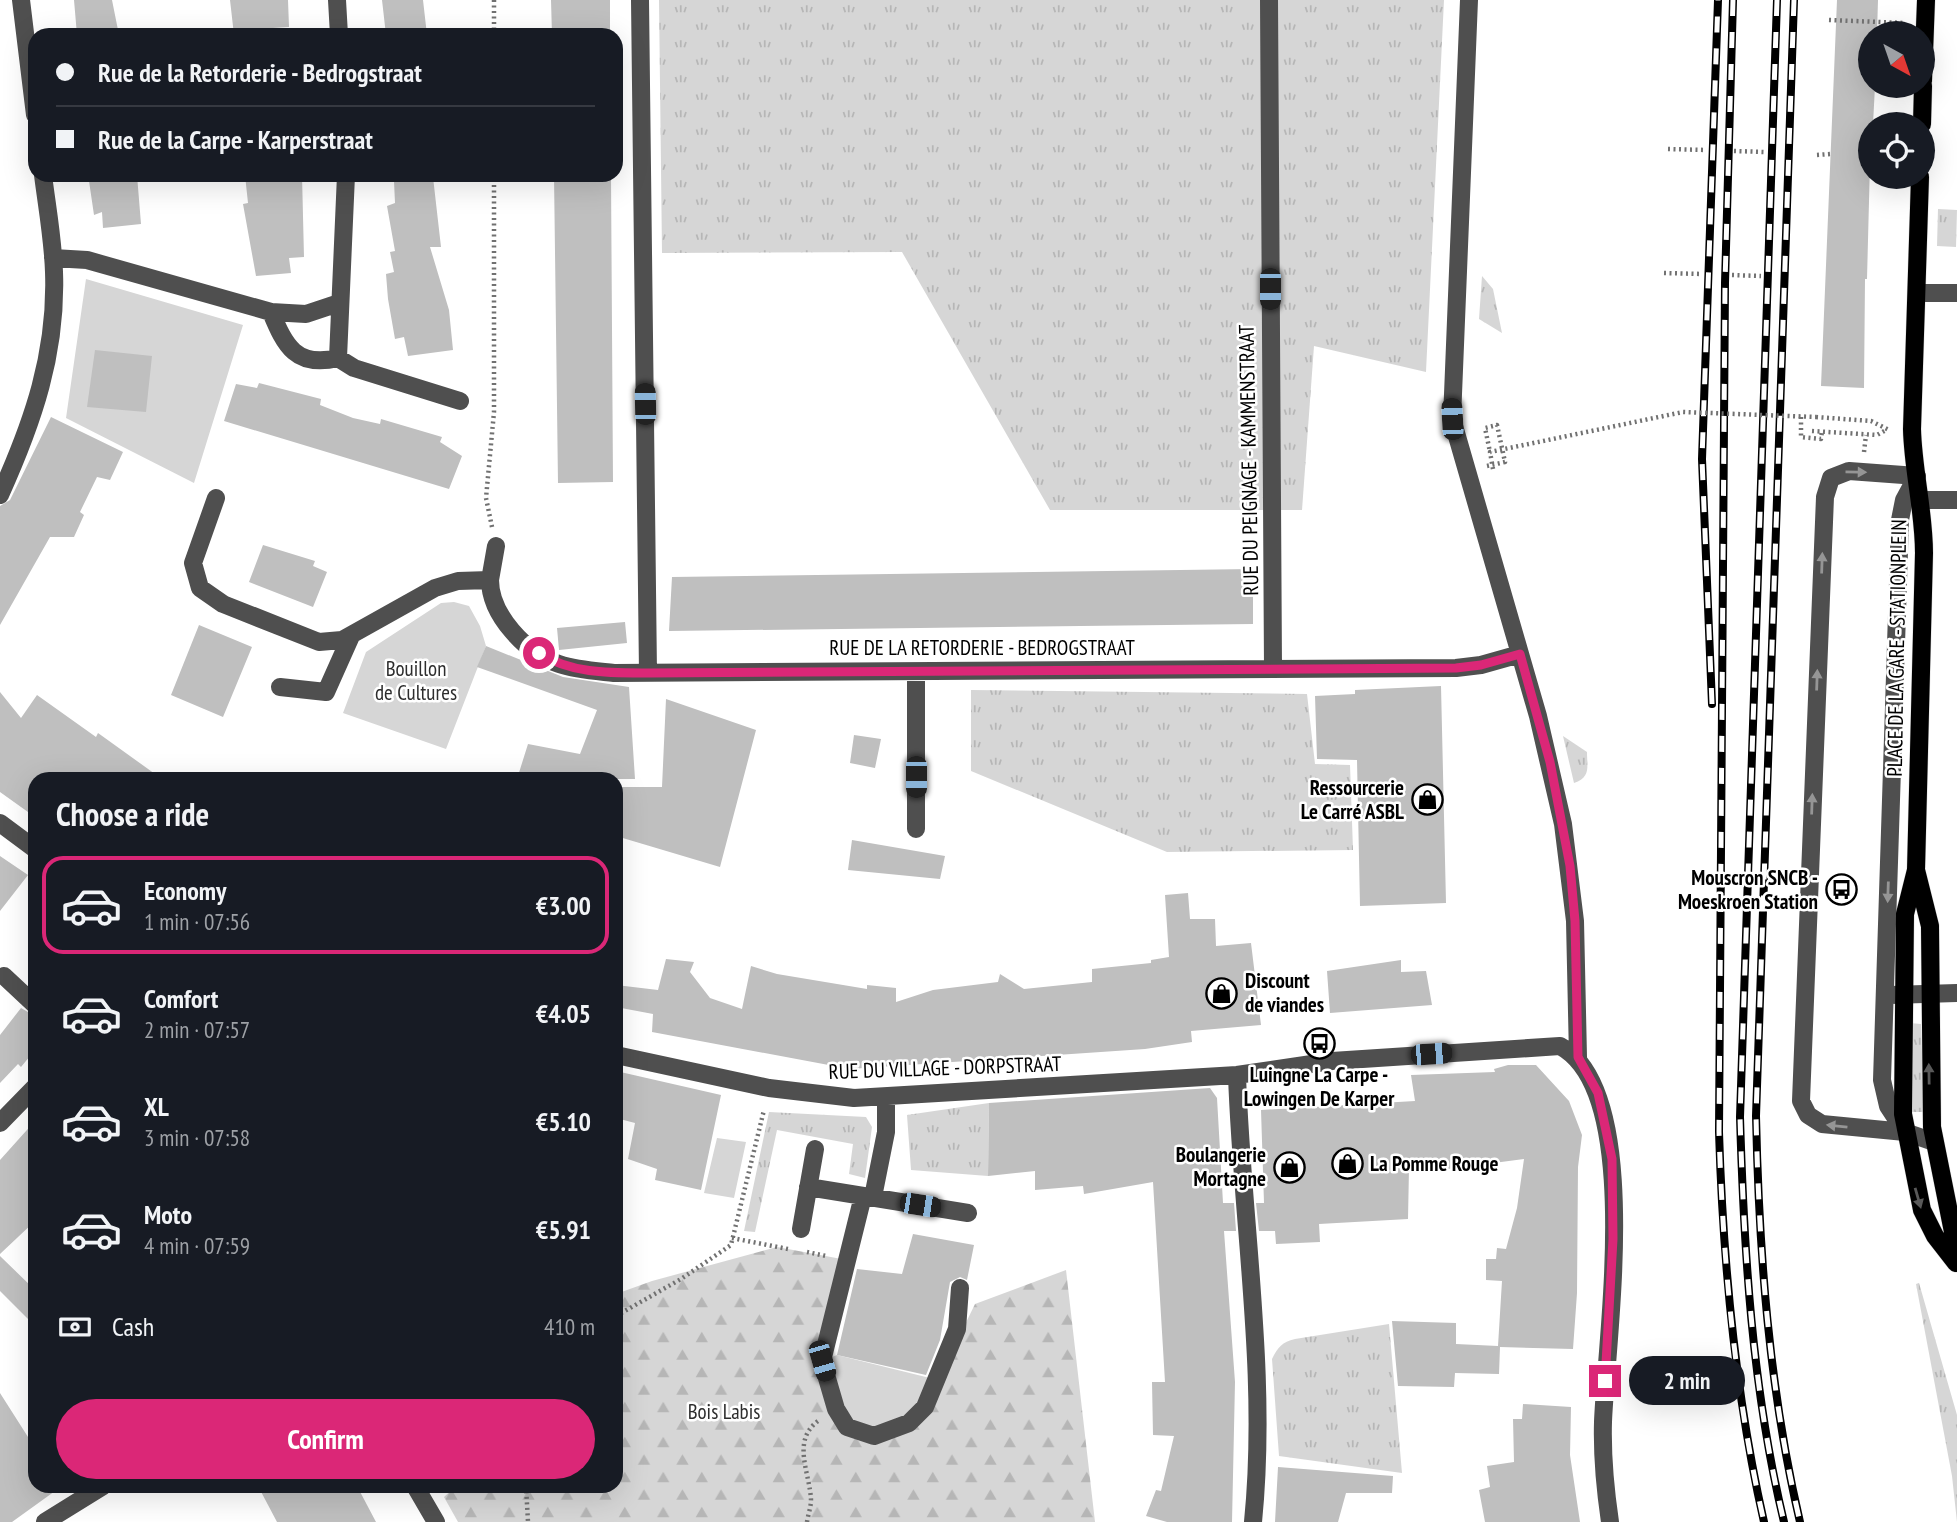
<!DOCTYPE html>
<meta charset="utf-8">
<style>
:root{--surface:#171b24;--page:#242831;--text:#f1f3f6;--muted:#9ea1a6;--line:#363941;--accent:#db2777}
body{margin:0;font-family:"PT Sans Narrow",sans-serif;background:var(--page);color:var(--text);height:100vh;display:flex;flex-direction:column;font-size:26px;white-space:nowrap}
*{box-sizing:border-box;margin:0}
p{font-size:23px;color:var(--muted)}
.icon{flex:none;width:38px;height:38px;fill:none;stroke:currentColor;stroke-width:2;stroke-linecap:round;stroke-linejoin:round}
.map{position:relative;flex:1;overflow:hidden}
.side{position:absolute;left:28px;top:772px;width:595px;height:721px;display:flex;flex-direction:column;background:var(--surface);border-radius:21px;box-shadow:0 7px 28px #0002}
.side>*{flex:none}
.guide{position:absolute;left:28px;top:28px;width:595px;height:154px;border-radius:21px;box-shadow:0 7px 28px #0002;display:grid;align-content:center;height:154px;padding:0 28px;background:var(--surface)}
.needle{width:46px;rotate:140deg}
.buttons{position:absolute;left:1858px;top:21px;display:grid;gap:14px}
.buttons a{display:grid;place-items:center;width:77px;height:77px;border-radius:50%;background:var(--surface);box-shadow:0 7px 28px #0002;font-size:35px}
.end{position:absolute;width:32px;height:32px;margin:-16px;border:9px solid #db2777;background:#fff;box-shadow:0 0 0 4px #fff}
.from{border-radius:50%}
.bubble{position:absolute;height:49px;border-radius:24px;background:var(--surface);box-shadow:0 7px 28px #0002;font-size:23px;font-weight:700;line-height:49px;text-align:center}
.car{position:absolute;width:21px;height:42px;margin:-21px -10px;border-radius:9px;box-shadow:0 0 5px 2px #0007;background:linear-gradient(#222 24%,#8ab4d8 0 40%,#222 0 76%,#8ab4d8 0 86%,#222 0)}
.guide b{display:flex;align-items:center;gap:24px;height:66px;font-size:26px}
.guide b+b{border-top:2px solid var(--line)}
.guide i{width:18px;height:18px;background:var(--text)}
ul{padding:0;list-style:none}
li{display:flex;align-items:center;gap:21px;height:98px;margin:0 14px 10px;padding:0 14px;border:4px solid transparent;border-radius:21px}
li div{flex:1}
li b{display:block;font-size:26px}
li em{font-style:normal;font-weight:700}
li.selected{border-color:var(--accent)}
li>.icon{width:63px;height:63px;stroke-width:1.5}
h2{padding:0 28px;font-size:32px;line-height:84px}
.pay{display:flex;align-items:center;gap:18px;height:77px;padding:0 28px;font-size:26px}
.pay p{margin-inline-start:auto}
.cta{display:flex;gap:14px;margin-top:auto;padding:14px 28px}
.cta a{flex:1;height:80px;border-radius:42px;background:var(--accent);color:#fff;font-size:28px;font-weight:700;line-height:80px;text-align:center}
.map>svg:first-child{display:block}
.grass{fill:url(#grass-tufts)}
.forest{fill:url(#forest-firs)}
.garden{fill:#d6d6d6}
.building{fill:#bfbfbf}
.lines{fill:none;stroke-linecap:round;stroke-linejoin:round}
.major-casing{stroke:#dbdbdb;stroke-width:19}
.path{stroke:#717171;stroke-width:4.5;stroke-dasharray:2 3.5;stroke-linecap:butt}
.minor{stroke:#4f4f4f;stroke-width:18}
.major{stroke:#000;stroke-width:18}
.rail-casing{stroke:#000;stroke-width:8}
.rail{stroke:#fff;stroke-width:5;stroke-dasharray:16;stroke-linecap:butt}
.path-bridge{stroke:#717171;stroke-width:4.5;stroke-dasharray:2 3.5;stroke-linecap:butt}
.oneway{fill:#959595}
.oneway2{fill:#595959}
.route{stroke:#db2777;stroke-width:9}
.labels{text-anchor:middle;stroke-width:5;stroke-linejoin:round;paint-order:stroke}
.street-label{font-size:21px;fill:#000;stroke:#fff}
.park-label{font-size:21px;fill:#2d2d2d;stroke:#fff}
.poi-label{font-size:21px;font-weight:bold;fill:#000;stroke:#fff;text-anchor:end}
</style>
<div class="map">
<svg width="1957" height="1522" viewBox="0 0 1957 1522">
<defs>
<pattern id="grass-tufts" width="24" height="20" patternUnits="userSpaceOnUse" patternTransform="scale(1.75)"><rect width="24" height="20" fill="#d6d6d6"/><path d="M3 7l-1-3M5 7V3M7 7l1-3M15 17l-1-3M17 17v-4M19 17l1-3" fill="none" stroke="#b6b6b6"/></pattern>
<pattern id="forest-firs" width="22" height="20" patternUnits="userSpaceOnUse" patternTransform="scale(1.75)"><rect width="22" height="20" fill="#d6d6d6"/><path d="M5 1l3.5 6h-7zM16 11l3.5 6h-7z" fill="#b6b6b6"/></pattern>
</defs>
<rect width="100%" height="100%" fill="#fff"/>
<path class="grass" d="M659 0H1444L1426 372 1314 346 1302 510H1050L902 252 662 253Z
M1938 209 1957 210 1956 247 1937 246Z
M1482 276 1493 289 1502 333 1479 319Z
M971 690 1307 694 1315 764 1350 765 1353 850 1167 852 971 771Z
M1563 736 1587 752C1587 767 1591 777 1574 783Z
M1910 1023 1921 1024 1924 1112H1908Z
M989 1103 988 1176 911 1170 907 1115Z
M769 1112 866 1117 872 1127 865 1178 849 1174 853 1144 777 1130 755 1232 744 1231Z
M1919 1283 1957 1415V1522L1952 1476 1916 1284Z
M1389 1324 1402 1473 1279 1456 1272 1359C1278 1347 1282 1342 1295 1339Z"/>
<path class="forest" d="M777 1247 847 1260 822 1361 925 1407 975 1304 1066 1270 1095 1522H458L444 1497 456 1486H616V1294L652 1281Z"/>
<path class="garden" d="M86 279 243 325 194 483 66 418Z
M454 602 469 606 480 626 486 646 446 749 343 713 366 652 441 603Z
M717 1138 746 1142 734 1198 704 1193Z
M837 1355 938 1380 925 1407 874 1436 847 1427 822 1361Z"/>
<path class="building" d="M74 0H112L119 35H77Z
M230 0H288L289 27 273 28 275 35H234Z
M382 0H423L427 35H386Z
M551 0H610V35H552Z
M1837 0H1878L1877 33H1871V86H1875L1873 124H1871L1867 279H1865L1864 388 1821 386Z
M96 175H137L141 224 103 228 102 212 94 215 89 181 96 180Z
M245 175H302L304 257 289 258 291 273 256 276 243 204 248 203Z
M554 175H611L613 482 558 483Z
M433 177 441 247H430L449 310 453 350 408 356 404 337 395 339 388 299 386 274 394 272 390 252 395 251 387 206 395 203 394 181Z
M95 350 152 356 146 412 87 407Z
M259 383 321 399 320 405 353 418 380 424 381 419 442 437 440 442 462 456 449 489 224 421 236 384 257 388Z
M51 417 123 452 110 480 97 477 80 512 84 515 74 537H50L0 625V506L10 500Z
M263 545 315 561 313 566 327 572 313 607 249 582Z
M1253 569V624L669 631 672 577Z
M625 622 627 643 559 650 557 628Z
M199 625 252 647 223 717 171 695Z
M486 646 563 677 629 687 635 779H517L528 744 580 754 597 710 477 667Z
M1441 686 1446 903 1360 906 1357 760 1317 759 1315 696 1355 694V690Z
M0 692 21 718 37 695 96 737 98 733 162 779H35V817L0 792Z
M666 699 756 730 720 867 616 836V787H662Z
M854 735 881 739 875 768 850 763Z
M852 840 945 856 940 879 848 870Z
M0 856 28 875 0 911Z
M1188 893 1190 919H1215L1216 946 1251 943 1261 1025 1191 1031 1192 1042 1145 1049 850 1069 652 1032 653 1014 616 1007V985L658 990 666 959 694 962 690 972 710 998 742 1009 751 966 777 974 867 989V985L896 988V1002L933 990 998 982 1000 974 1024 989 1092 982V969L1151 963V960L1169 957 1165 895Z
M1401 960V972L1426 971 1432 1005 1330 1013 1327 971Z
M21 1008 35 1016V1050L21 1067 18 1064 0 1083V1035Z
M1508 1065H1536L1569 1101 1582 1135 1578 1167 1577 1293 1573 1349 1500 1347 1499 1374 1455 1373 1454 1387 1398 1386 1392 1321 1456 1323V1344L1498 1346 1502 1281 1486 1280V1259H1496L1497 1248 1506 1249 1517 1208 1524 1159 1440 1170 1409 1168 1408 1219 1319 1224 1320 1242 1276 1244 1275 1231H1259L1256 1203H1264L1261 1110 1415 1101 1411 1075 1495 1072 1494 1069Z
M616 1071 721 1095 701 1190 655 1180 657 1169 628 1159 635 1123 616 1118Z
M1210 1088 1217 1098 1223 1203H1234L1236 1231H1224L1235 1382 1232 1522H1167L1146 1516 1156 1490 1161 1491 1174 1436 1153 1435 1152 1382H1165L1153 1182 1084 1194 1083 1186 1035 1190V1171L988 1176 989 1103Z
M35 1121V1221L0 1254V1160Z
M913 1234 974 1245 967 1280 960 1277 950 1282 940 1340 926 1375 837 1355 857 1269 902 1274Z
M0 1256 35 1290V1326L0 1291Z
M0 1393 35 1448V1486H62L12 1522H0Z
M1523 1404 1571 1407 1570 1455 1580 1522H1485L1479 1490 1490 1487 1487 1466 1514 1462 1513 1419H1522Z
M1278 1467 1393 1476 1392 1493H1346L1338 1522H1275Z
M258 1486H357L376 1522H277Z"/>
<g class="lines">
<defs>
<path id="major" d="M1923 81 1926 0
M1922 124 1923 86
M1920 177 1912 429C1913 471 1924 511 1924 553L1916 870 1905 914 1903 1114 1922 1210 1935 1236 1956 1263
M1916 870 1930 926 1932 1127 1957 1252"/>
</defs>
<use href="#major" class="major-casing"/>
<path class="path" d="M494 0V35
M1829 20 1905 23
M1668 149 1706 150
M1734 151 1765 152
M1817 155 1831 154
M1664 273 1702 274
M1732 275 1761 276
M1801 417V437L1821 439 1822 431
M1816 417 1871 421 1889 430
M1812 431 1877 435 1886 430
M1864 452 1866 435
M1487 466 1505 462 1497 425 1485 428 1490 452
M492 527 486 498 494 412V175
M732 1238 788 1249
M807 1252 826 1256
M616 1316 681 1279 731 1245 764 1110
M526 1486 528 1522
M807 1522C808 1515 811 1507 811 1500 810 1473 791 1441 818 1421"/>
<path class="minor" d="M21 0 35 115
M337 0 339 35
M640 0 648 673
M1269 0 1273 668
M1469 0 1452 419 1538 716 1563 824 1575 921 1578 1057
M53 258 87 260 271 312 306 314 339 303
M1917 293H1957
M271 312C285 346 296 368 338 358L354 368 460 401
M338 358 346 175
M0 495C33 422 57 353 54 272 53 239 47 207 43 175
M216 498 193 563 200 588 223 604 319 642 342 640 435 588 458 581 490 580 496 546
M1922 500H1957
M490 580C490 615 526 653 559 664 577 670 596 671 614 673L1456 668 1481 665 1520 654
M280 687 326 692 351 636
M0 823 35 849
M916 829V672
M4 976 35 1005
M1891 995 1957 993
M616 1055 769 1088 854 1098 1237 1075 1332 1061 1560 1046C1644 1091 1606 1338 1603 1422 1602 1456 1605 1488 1610 1522
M1237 1075C1242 1224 1268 1374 1253 1522
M0 1123 35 1087
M1905 1132 1888 1106 1882 1080 1900 520 1904 500 1917 476 1849 471 1831 478 1825 497 1801 1101 1808 1115 1822 1124 1905 1132 1934 1142
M808 1187 968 1213
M863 1196 822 1361 836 1409 847 1427 874 1436 909 1423 925 1407 957 1329 960 1288
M873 1197 886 1132V1097
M801 1229 815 1149
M415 1486 436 1522
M45 1522 103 1486"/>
<use href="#major" class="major"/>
<defs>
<path id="rail" d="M1733 0 1725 283 1719 1132C1723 1263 1735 1394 1764 1522
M1777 0 1740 1117C1744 1253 1752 1389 1784 1522
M1794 0 1756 1116C1759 1253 1769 1389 1800 1522
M1712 704 1702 459 1718 0"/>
</defs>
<use href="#rail" class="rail-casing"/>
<use href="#rail" class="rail"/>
<path class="path-bridge" d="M1493 469 1490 452 1683 412 1816 417"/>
</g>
<defs><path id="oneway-solid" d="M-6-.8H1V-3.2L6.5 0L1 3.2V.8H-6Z" transform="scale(1.75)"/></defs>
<g class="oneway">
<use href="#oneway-solid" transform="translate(1856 472) rotate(1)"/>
<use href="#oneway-solid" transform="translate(1822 563) rotate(-88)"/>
<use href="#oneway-solid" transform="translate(1817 680) rotate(-88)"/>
<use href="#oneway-solid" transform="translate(1812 804) rotate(-88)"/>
<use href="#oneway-solid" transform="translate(1888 892) rotate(92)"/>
<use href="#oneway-solid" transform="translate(1837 1126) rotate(-174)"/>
</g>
<g class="oneway2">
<use href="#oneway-solid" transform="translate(1929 1074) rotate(-91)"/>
<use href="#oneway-solid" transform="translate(1918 1198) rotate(74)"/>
</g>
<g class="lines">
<path class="route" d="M539 653C571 674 611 673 648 673L1456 668 1481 665 1520 654 1550 762 1570 866 1575 921 1578 1057 1598 1093 1612 1159 1613 1239 1605 1381"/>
</g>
<defs>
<symbol id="shop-ring" viewBox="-11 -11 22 22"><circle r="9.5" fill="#fff" stroke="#000" stroke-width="1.5"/><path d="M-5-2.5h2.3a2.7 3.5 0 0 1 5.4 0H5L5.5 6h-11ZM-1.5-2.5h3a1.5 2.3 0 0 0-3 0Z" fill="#000"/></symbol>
<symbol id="bus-ring" viewBox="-11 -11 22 22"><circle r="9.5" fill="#fff" stroke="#000" stroke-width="1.5"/><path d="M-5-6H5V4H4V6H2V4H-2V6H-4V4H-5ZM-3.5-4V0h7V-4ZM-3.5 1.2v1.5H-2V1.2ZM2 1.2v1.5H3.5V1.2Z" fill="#000"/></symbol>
</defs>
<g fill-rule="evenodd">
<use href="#shop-ring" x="1410" y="782" width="35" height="35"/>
<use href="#bus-ring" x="1824" y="872" width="35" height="35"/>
<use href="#shop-ring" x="1204" y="976" width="35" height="35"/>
<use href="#bus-ring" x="1302" y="1026" width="35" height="35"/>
<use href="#shop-ring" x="1330" y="1146" width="35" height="35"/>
<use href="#shop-ring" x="1272" y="1150" width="35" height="35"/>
</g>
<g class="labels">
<g class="street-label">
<text transform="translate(1249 460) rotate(-91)" y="7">RUE DU PEIGNAGE - KAMMENSTRAAT</text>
<text x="982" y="655">RUE DE LA RETORDERIE - BEDROGSTRAAT</text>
<text transform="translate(1897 648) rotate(-89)" y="7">PLACE DE LA GARE - STATIONPLEIN</text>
<text transform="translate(945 1068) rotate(-2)" y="7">RUE DU VILLAGE - DORPSTRAAT</text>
</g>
<g class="park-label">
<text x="416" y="676">Bouillon<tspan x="416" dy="24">de Cultures</tspan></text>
<text x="724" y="1419">Bois Labis</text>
</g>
<g class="poi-label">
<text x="1404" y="795">Ressourcerie<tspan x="1404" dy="24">Le Carré ASBL</tspan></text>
<text x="1818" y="885">Mouscron SNCB -<tspan x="1818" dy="24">Moeskroen Station</tspan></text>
<text x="1245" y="988" text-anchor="start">Discount<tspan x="1245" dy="24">de viandes</tspan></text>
<text x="1319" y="1082" text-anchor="middle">Luingne La Carpe -<tspan x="1319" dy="24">Lowingen De Karper</tspan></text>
<text x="1266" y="1162">Boulangerie<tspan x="1266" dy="24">Mortagne</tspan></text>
<text x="1370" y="1171" text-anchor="start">La Pomme Rouge</text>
</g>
</g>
</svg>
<div class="buttons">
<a><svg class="needle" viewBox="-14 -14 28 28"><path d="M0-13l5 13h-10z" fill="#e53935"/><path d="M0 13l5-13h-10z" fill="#9ea1a6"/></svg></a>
<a><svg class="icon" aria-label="locate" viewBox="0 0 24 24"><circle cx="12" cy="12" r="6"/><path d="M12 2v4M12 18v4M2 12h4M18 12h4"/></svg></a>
</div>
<i class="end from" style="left:539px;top:653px"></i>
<i class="end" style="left:1605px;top:1381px"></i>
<div class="bubble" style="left:1629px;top:1356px;width:116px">2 min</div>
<i class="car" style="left:1270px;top:289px;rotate:180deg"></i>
<i class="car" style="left:645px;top:404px;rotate:359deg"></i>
<i class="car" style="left:1452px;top:419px;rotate:357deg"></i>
<i class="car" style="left:916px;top:777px;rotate:180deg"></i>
<i class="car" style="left:1431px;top:1054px;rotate:86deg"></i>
<i class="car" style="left:920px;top:1205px;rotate:99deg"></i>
<i class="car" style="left:822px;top:1361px;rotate:164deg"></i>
<div class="guide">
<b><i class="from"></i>Rue de la Retorderie - Bedrogstraat</b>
<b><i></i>Rue de la Carpe - Karperstraat</b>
</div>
<section class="side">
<h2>Choose a ride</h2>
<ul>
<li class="selected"><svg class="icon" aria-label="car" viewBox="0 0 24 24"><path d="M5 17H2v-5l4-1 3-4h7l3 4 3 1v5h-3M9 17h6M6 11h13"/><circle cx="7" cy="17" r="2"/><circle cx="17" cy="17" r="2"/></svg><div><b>Economy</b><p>1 min · 07:56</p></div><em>€3.00</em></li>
<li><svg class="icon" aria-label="car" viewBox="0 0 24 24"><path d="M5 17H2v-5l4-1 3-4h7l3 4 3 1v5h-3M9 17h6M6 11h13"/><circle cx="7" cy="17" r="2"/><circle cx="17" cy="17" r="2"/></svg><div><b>Comfort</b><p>2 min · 07:57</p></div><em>€4.05</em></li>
<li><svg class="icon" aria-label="car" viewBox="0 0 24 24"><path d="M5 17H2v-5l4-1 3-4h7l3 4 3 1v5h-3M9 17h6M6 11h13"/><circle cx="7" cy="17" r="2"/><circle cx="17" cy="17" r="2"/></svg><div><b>XL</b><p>3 min · 07:58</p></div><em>€5.10</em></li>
<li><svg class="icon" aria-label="car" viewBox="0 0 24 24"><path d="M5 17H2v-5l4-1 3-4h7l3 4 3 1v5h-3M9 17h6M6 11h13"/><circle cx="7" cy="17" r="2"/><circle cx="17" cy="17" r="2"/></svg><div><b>Moto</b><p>4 min · 07:59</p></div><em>€5.91</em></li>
</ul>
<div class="pay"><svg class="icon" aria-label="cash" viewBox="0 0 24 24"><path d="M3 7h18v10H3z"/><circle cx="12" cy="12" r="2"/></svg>Cash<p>410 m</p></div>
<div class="cta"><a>Confirm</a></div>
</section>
</div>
